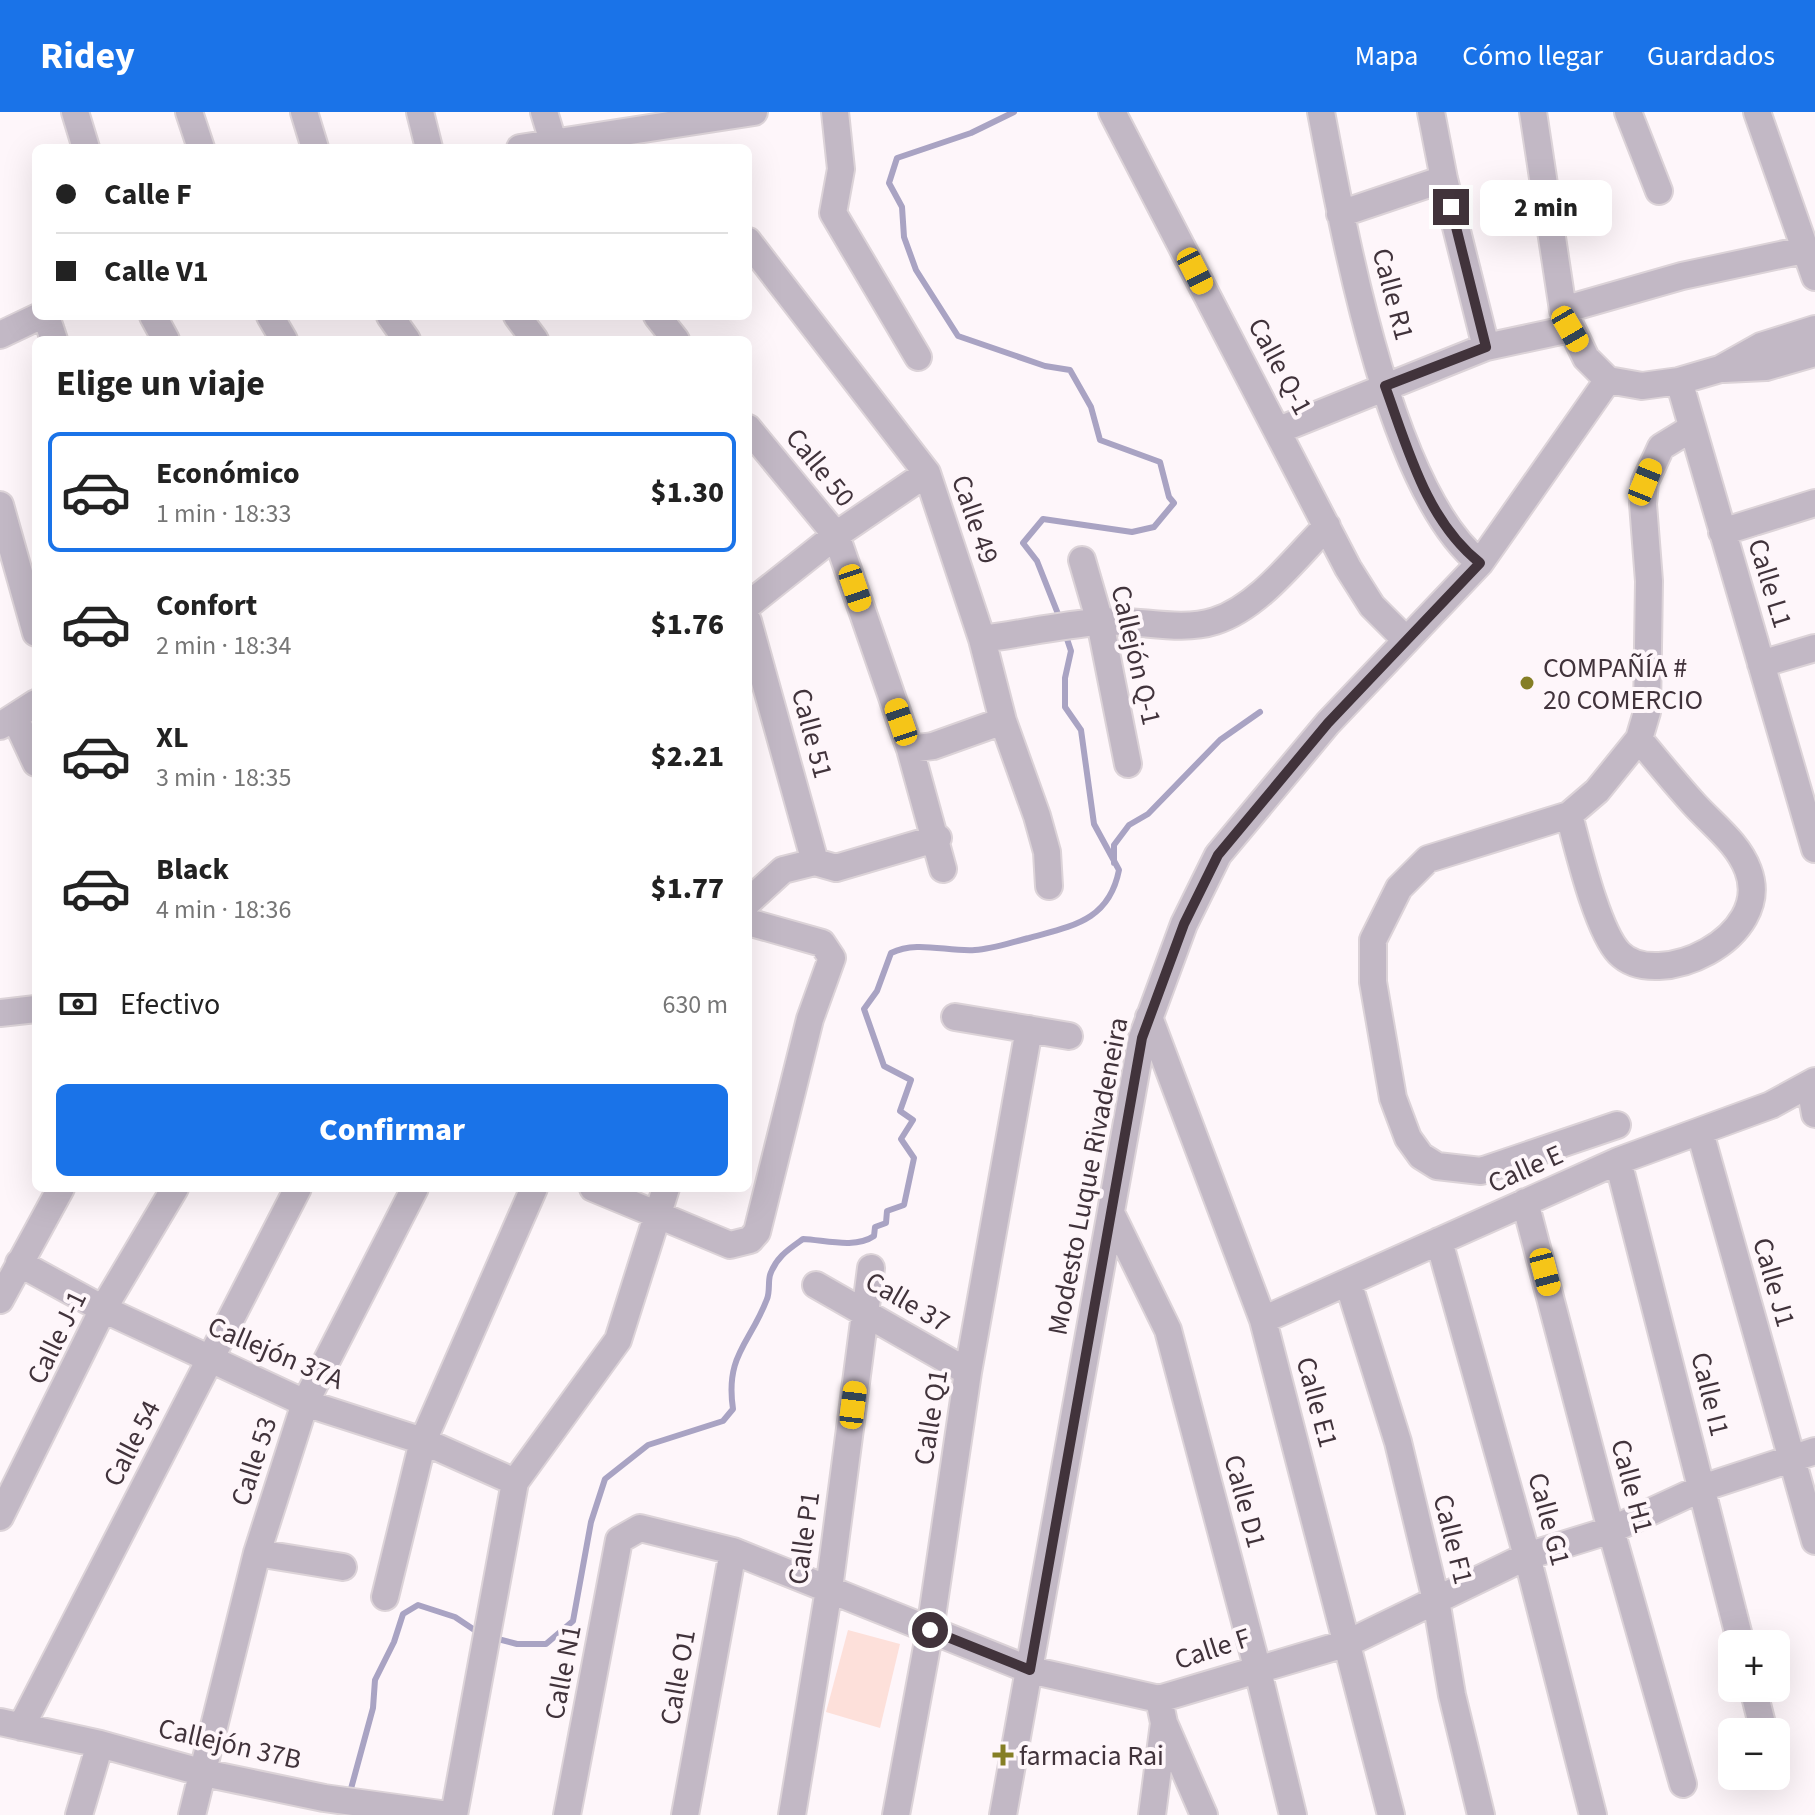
<!DOCTYPE html>
<html lang="es">
<meta charset="utf-8">
<style>
:root{--surface:#fff;--page:#f2f2f2;--text:#222;--muted:#767676;--line:#e0e0e0;--accent:#1a73e8}
body{margin:0;font-family:"Source Sans 3",sans-serif;background:var(--page);color:var(--text);height:100vh;display:flex;flex-direction:column;font-size:30px;white-space:nowrap}
*{box-sizing:border-box;margin:0}
p{font-size:26px;color:var(--muted)}
.icon{flex:none;width:44px;height:44px;fill:none;stroke:currentColor;stroke-width:2;stroke-linecap:round;stroke-linejoin:round}
.map{position:relative;flex:1;overflow:hidden}
.drawer{position:absolute;left:32px;top:224px;width:720px;height:856px;display:flex;flex-direction:column;background:var(--surface);border-radius:12px;box-shadow:0 8px 32px #0002}
.drawer>*{flex:none}
.banner{position:absolute;left:32px;top:32px;width:720px;height:176px;border-radius:12px;box-shadow:0 8px 32px #0002;display:grid;align-content:center;height:176px;padding:0 24px;background:var(--surface)}
.buttons{position:absolute;left:1718px;top:1518px;display:grid;gap:16px}
.buttons a{display:grid;place-items:center;width:72px;height:72px;border-radius:12px;background:var(--surface);box-shadow:0 8px 32px #0002;font-size:40px}
.end{position:absolute;width:36px;height:36px;margin:-18px;border:10px solid #41333b;background:#fff;box-shadow:0 0 0 4px #fff}
.from{border-radius:50%}
.bubble{position:absolute;height:56px;border-radius:12px;background:var(--surface);box-shadow:0 8px 32px #0002;font-size:26px;font-weight:800;line-height:56px;text-align:center}
.car{position:absolute;width:24px;height:48px;margin:-24px -12px;border-radius:10px;box-shadow:0 0 6px 2px #0007;background:linear-gradient(#f5c518 24%,#345 0 40%,#f5c518 0 76%,#345 0 86%,#f5c518 0)}
.banner b{display:flex;align-items:center;gap:28px;height:76px;font-size:30px}
.banner b+b{border-top:2px solid var(--line)}
.banner i{width:20px;height:20px;background:var(--text)}
ul{padding:0;list-style:none}
li{display:flex;align-items:center;gap:24px;height:120px;margin:0 16px 12px;padding:0 8px;border:4px solid transparent;border-radius:12px}
li div{flex:1}
li b{display:block;font-size:30px}
li em{font-style:normal;font-weight:800}
li.selected{border-color:var(--accent)}
li>.icon{width:72px;height:72px;stroke-width:1.5}
h2{padding:0 24px;font-size:36px;line-height:96px}
.pay{display:flex;align-items:center;gap:20px;height:88px;padding:0 24px;font-size:30px}
.pay p{margin-inline-start:auto}
.action{display:flex;gap:16px;margin-top:auto;padding:16px 24px}
.action a{flex:1;height:92px;border-radius:12px;background:var(--accent);color:#fff;font-size:32px;font-weight:800;line-height:92px;text-align:center}
header{display:flex;align-items:center;gap:48px;box-sizing:border-box;height:112px;padding:0 40px;background:var(--accent);color:#fff}
header strong{font-size:38px}
nav{display:flex;gap:44px;margin-inline-start:auto;font-size:28px}
.map>svg:first-child{display:block}
.green{fill:#fde0da}
.lines{fill:none;stroke-linecap:round;stroke-linejoin:round}
.stream{stroke:#a9a3c3;stroke-width:6}
.minor-casing{stroke:#dcd3d8;stroke-width:30}
.minor{stroke:#c2b8c5;stroke-width:26}
.route{stroke:#41333b;stroke-width:10}
.poi-dot{fill:#857e25;stroke:#fef6fa;stroke-width:3}
.labels{text-anchor:middle;stroke-width:8;stroke-linejoin:round;paint-order:stroke}
.street-label{font-size:28px;fill:#41333b;stroke:#fef6fa}
.poi-label{font-size:28px;fill:#41333b;stroke:#fef6fa;text-anchor:start}
</style>
<header>
<strong>Ridey</strong>
<nav><a>Mapa</a><a>Cómo llegar</a><a>Guardados</a></nav>
</header>
<div class="map">
<svg width="1815" height="1703" viewBox="0 0 1815 1703">
<rect width="100%" height="100%" fill="#fef6fa"/>
<path class="green" d="M848 1518 900 1532 880 1616 826 1600Z"/>
<g class="lines">
<path class="stream" d="M1014 0 971 21 897 46 889 71 902 95 904 125 916 158 958 224 1045 254 1070 258 1091 295 1100 328 1160 350 1169 385 1174 391 1154 415 1132 420 1043 407 1023 431 1037 449 1060 507
M1114 751V733L1129 713 1148 702 1220 628 1260 600
M494 1526 517 1532H546L573 1509 591 1410 605 1367 648 1333 723 1309 733 1297C725 1243 750 1232 767 1187 770 1180 768 1170 770 1163 776 1145 789 1137 803 1127 825 1128 855 1137 874 1124L875 1115 886 1111 887 1099 904 1093 914 1046 901 1027 913 1008 900 999 911 968 884 954 864 897 877 879 891 841C917 828 947 840 975 838 993 837 1012 830 1029 826 1072 814 1109 809 1119 758L1094 712 1081 618 1065 595V566L1071 539 1065 521
M349 1684 373 1596 375 1568 394 1530 403 1502 418 1493 455 1505 479 1521"/>
<defs>
<path id="minor" d="M75 0 86 36
M189 0 201 36
M304 0 315 36
M420 0 429 36
M544 0 555 36
M835 0 841 57 833 101 918 245
M1112 0 1348 456 1372 494 1406 528
M1321 0C1343 115 1389 379 1480 451
M1431 0 1444 67 1486 235
M1533 0 1563 198 1586 246 1608 268
M1628 0 1659 79
M1757 0 1815 165
M520 36 754 0
M1340 102 1444 67
M748 129 927 361 982 527 1003 609 1037 704 1047 740 1049 774
M1563 198 1682 164 1808 137
M46 204 54 228
M153 204 166 228
M270 204 284 228
M390 204 407 228
M517 204 535 228
M657 204 676 228
M0 223 40 204
M1724 257 1766 255 1815 241
M1608 268 1642 274 1679 269 1720 257 1761 234 1815 217
M1679 269 1815 737
M748 316 836 423 910 637 943 757
M1279 318 1486 235 1570 217
M0 393 36 521
M1722 420 1815 391
M1082 448 1100 510 1128 652
M748 493 836 423 927 361
M748 509 815 750
M982 527C1021 522 1060 513 1098 510 1136 506 1178 521 1215 509 1259 495 1295 446 1327 414
M1761 552 1815 536
M15 606 36 651
M0 614 36 591
M910 637 933 634 1003 609
M1569 703C1578 736 1597 818 1619 841 1657 880 1774 826 1748 758 1738 731 1713 713 1694 692 1675 671 1657 649 1639 627
M748 790 783 758 815 750 836 756 938 726
M0 901 36 897
M955 905 1069 924
M1149 905 1263 1208 1391 1703
M1810 974 1815 1002
M1617 1013 1481 1059 1437 1054 1421 1044 1408 1026 1393 986 1373 870V828L1399 776 1428 747 1569 703 1597 679 1639 627 1647 600 1649 469 1643 392 1645 370 1661 335 1692 316
M1700 1020 1815 1429
M1618 1049 1741 1532
M593 1076 730 1133 750 1128 757 1120 810 907 832 846 822 831 748 810
M1525 1090 1611 1418 1683 1672
M1111 1101 1168 1218 1257 1555 1293 1703
M1439 1129 1527 1444 1593 1703
M19 1151 103 1197 305 1291 423 1329 515 1370
M1348 1170 1398 1330 1436 1488 1452 1583 1481 1703
M816 1173 968 1260
M0 1188 61 1076
M1263 1208 1618 1049 1771 993 1815 969
M0 1405 103 1197 175 1076
M257 1441 343 1455
M385 1485 423 1329 534 1076
M1753 1576 1764 1620
M0 1610 100 1632 204 1661 324 1686 448 1703
M1164 1611 1204 1703
M21 1615 298 1076
M79 1703 100 1632
M192 1703 257 1441 305 1291 415 1076
M454 1703 515 1370 618 1228 666 1076
M567 1703 619 1428 640 1416 733 1439 1030 1558 1159 1587 1348 1531 1527 1444 1611 1418 1702 1376 1815 1339
M685 1703 733 1439
M792 1703 829 1477 871 1156
M896 1703 930 1518 968 1260 1029 917
M1003 1703 1142 926 1184 812 1218 743 1328 611 1480 451 1608 268
M1152 1703 1164 1611 1159 1587"/>
</defs>
<use href="#minor" class="minor-casing"/>
<use href="#minor" class="minor"/>
</g>
<g class="lines">
<path class="route" d="M930 1518 1030 1558 1142 926 1184 812 1218 743 1328 611 1480 451C1426 408 1408 337 1385 274L1486 235 1451 95"/>
</g>
<g class="poi-dot">
<circle cx="1527" cy="571" r="8"/>
<path d="M999 1631h8v8h8v8h-8v8h-8v-8h-8v-8h8z"/>
</g>
<g class="labels">
<g class="street-label">
<text transform="translate(1394 182) rotate(75)" y="10">Calle R1</text>
<text transform="translate(1281 254) rotate(62)" y="10">Calle Q-1</text>
<text transform="translate(821 355) rotate(51)" y="10">Calle 50</text>
<text transform="translate(976 407) rotate(71)" y="10">Calle 49</text>
<text transform="translate(1771 471) rotate(73)" y="10">Calle L1</text>
<text transform="translate(1137 543) rotate(77)" y="10">Callejón Q-1</text>
<text transform="translate(813 621) rotate(75)" y="10">Calle 51</text>
<text transform="translate(1525 1056) rotate(-24)" y="10">Calle E</text>
<text transform="translate(1087 1064) rotate(-79)" y="10">Modesto Luque Rivadeneira</text>
<text transform="translate(1775 1170) rotate(74)" y="10">Calle J1</text>
<text transform="translate(908 1189) rotate(30)" y="10">Calle 37</text>
<text transform="translate(56 1225) rotate(-64)" y="10">Calle J-1</text>
<text transform="translate(276 1240) rotate(23)" y="10">Callejón 37A</text>
<text transform="translate(1711 1282) rotate(76)" y="10">Calle I1</text>
<text transform="translate(1318 1290) rotate(75)" y="10">Calle E1</text>
<text transform="translate(930 1305) rotate(-81)" y="10">Calle Q1</text>
<text transform="translate(131 1331) rotate(-63)" y="10">Calle 54</text>
<text transform="translate(253 1349) rotate(-72)" y="10">Calle 53</text>
<text transform="translate(1633 1374) rotate(75)" y="10">Calle H1</text>
<text transform="translate(1246 1389) rotate(75)" y="10">Calle D1</text>
<text transform="translate(1550 1407) rotate(75)" y="10">Calle G1</text>
<text transform="translate(803 1426) rotate(-82)" y="10">Calle P1</text>
<text transform="translate(1454 1427) rotate(76)" y="10">Calle F1</text>
<text transform="translate(1212 1536) rotate(-18)" y="10">Calle F</text>
<text transform="translate(562 1560) rotate(-79)" y="10">Calle N1</text>
<text transform="translate(677 1565) rotate(-80)" y="10">Calle O1</text>
<text transform="translate(230 1631) rotate(13)" y="10">Callejón 37B</text>
</g>
<g class="poi-label">
<text x="1543" y="565">COMPAÑÍA #<tspan x="1543" dy="32">20 COMERCIO</tspan></text>
<text x="1019" y="1653">farmacia Rai</text>
</g>
</g>
</svg>
<div class="buttons">
<a>+</a>
<a>−</a>
</div>
<i class="end from" style="left:930px;top:1518px"></i>
<i class="end" style="left:1451px;top:95px"></i>
<div class="bubble" style="left:1480px;top:68px;width:132px">2 min</div>
<i class="car" style="left:1195px;top:159px;rotate:153deg"></i>
<i class="car" style="left:1570px;top:217px;rotate:150deg"></i>
<i class="car" style="left:1645px;top:370px;rotate:22deg"></i>
<i class="car" style="left:855px;top:476px;rotate:161deg"></i>
<i class="car" style="left:901px;top:610px;rotate:341deg"></i>
<i class="car" style="left:1545px;top:1160px;rotate:165deg"></i>
<i class="car" style="left:853px;top:1293px;rotate:7deg"></i>
<div class="banner">
<b><i class="from"></i>Calle F</b>
<b><i></i>Calle V1</b>
</div>
<section class="drawer">
<h2>Elige un viaje</h2>
<ul>
<li class="selected"><svg class="icon" aria-label="car" viewBox="0 0 24 24"><path d="M5 17H2v-5l4-1 3-4h7l3 4 3 1v5h-3M9 17h6M6 11h13"/><circle cx="7" cy="17" r="2"/><circle cx="17" cy="17" r="2"/></svg><div><b>Económico</b><p>1 min · 18:33</p></div><em>$1.30</em></li>
<li><svg class="icon" aria-label="car" viewBox="0 0 24 24"><path d="M5 17H2v-5l4-1 3-4h7l3 4 3 1v5h-3M9 17h6M6 11h13"/><circle cx="7" cy="17" r="2"/><circle cx="17" cy="17" r="2"/></svg><div><b>Confort</b><p>2 min · 18:34</p></div><em>$1.76</em></li>
<li><svg class="icon" aria-label="car" viewBox="0 0 24 24"><path d="M5 17H2v-5l4-1 3-4h7l3 4 3 1v5h-3M9 17h6M6 11h13"/><circle cx="7" cy="17" r="2"/><circle cx="17" cy="17" r="2"/></svg><div><b>XL</b><p>3 min · 18:35</p></div><em>$2.21</em></li>
<li><svg class="icon" aria-label="car" viewBox="0 0 24 24"><path d="M5 17H2v-5l4-1 3-4h7l3 4 3 1v5h-3M9 17h6M6 11h13"/><circle cx="7" cy="17" r="2"/><circle cx="17" cy="17" r="2"/></svg><div><b>Black</b><p>4 min · 18:36</p></div><em>$1.77</em></li>
</ul>
<div class="pay"><svg class="icon" aria-label="cash" viewBox="0 0 24 24"><path d="M3 7h18v10H3z"/><circle cx="12" cy="12" r="2"/></svg>Efectivo<p>630 m</p></div>
<div class="action"><a>Confirmar</a></div>
</section>
</div>
